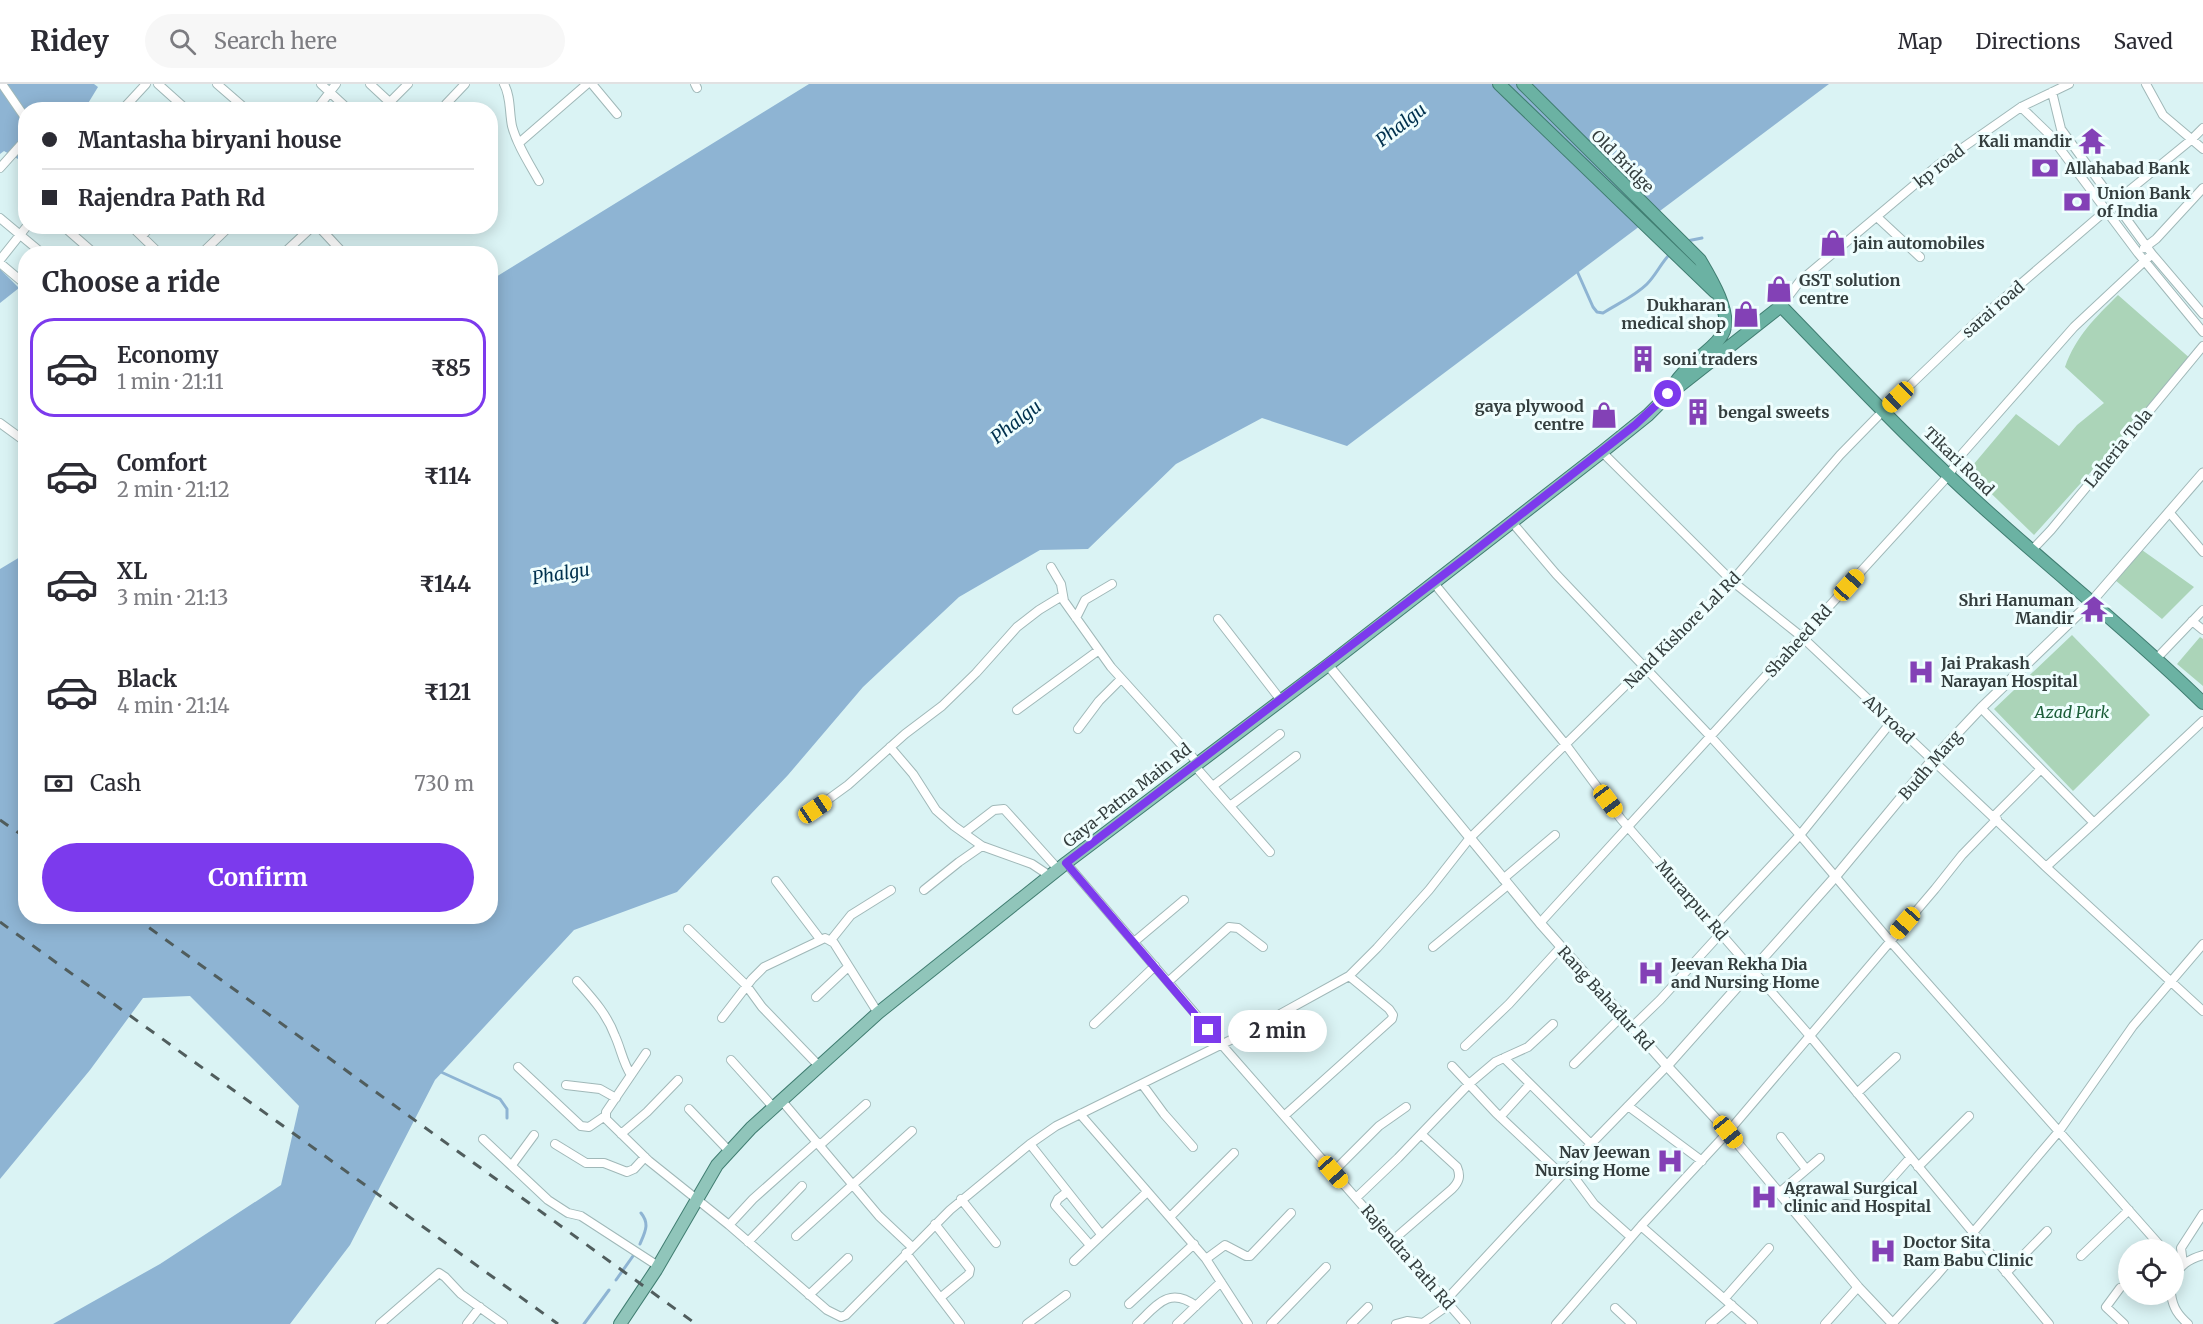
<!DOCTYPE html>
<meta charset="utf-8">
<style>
:root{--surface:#fff;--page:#f7f7f7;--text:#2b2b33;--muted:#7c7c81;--line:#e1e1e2;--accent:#7c3aed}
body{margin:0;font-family:Merriweather,serif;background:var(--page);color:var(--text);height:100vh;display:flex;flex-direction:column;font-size:22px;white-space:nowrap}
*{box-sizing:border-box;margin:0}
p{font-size:20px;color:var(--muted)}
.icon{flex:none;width:33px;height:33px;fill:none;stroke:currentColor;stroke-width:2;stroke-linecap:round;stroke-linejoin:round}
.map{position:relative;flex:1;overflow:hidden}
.drawer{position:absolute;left:18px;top:162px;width:480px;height:678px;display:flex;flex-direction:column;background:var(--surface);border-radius:24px;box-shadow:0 3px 15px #0003}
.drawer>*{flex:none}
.top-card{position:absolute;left:18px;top:18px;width:480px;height:132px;border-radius:24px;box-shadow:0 3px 15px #0003;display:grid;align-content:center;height:132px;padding:0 24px;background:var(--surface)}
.fabs{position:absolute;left:2118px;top:1155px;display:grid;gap:12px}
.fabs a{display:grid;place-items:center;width:66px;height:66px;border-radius:50%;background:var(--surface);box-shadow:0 3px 15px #0003;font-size:30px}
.end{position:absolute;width:27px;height:27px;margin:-14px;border:8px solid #7c3aed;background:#fff;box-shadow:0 0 0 3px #fff}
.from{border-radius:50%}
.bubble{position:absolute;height:42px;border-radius:21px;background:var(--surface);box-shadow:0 3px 15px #0003;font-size:20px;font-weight:700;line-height:42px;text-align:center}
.car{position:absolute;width:18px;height:36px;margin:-18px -9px;border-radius:8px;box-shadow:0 0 4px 2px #0007;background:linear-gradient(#f5c518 24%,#345 0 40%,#f5c518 0 76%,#345 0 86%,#f5c518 0)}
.top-card b{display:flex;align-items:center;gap:21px;height:57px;font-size:22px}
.top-card b+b{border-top:2px solid var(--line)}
.top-card i{width:15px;height:15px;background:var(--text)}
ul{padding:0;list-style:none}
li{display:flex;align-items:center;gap:18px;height:99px;margin:0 12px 9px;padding:0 12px;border:3px solid transparent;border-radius:24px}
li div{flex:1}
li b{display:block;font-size:22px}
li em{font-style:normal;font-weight:700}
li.on{border-color:var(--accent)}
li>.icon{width:54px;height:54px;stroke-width:1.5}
h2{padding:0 24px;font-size:27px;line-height:72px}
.pay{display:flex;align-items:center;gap:15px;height:66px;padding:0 24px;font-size:22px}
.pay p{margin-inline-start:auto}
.action{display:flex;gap:12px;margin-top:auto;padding:12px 24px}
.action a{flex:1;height:69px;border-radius:36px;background:var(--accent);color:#fff;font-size:24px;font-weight:700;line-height:69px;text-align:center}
header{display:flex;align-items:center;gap:36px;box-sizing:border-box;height:84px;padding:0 30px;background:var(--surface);border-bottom:2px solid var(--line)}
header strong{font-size:28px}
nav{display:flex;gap:33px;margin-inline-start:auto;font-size:21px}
.search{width:420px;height:54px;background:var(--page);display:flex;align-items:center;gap:15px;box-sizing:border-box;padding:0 21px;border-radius:33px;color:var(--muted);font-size:22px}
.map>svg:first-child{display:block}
.green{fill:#abd4b8}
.water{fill:#8eb4d3}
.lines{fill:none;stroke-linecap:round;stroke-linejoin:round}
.stream{stroke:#8eb4d3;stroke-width:3}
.minor-casing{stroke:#a0b8b8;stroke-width:10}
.tertiary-casing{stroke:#a0b8b8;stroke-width:11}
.primary-casing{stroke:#407d71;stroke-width:14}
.trunk-casing{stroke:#407d71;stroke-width:14}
.minor{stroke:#fff;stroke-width:8}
.tertiary{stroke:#fff;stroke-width:9}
.primary{stroke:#90c5ba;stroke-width:12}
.trunk{stroke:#6bb2a3;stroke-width:12}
.rail{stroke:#505d5d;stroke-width:3;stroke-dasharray:10 10;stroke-linecap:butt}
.route{stroke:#7c3aed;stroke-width:8}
.labels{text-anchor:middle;stroke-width:6;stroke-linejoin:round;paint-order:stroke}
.poi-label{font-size:16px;font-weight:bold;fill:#343e3e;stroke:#effefe;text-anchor:start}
.street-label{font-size:16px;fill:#343e3e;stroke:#effefe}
.park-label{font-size:16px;font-style:italic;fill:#1b5d38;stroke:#effefe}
.water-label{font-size:18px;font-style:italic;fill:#00314e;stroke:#effefe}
</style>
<header>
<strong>Ridey</strong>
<div class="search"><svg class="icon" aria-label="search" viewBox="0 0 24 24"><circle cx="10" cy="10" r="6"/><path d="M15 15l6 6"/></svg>Search here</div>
<nav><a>Map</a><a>Directions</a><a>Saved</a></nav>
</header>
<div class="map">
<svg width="2203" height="1240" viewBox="0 0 2203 1240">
<rect width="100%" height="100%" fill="#daf3f4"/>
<path class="green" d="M2118 211 2192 276 2034 451 1968 387 2016 330 2059 362 2077 341 2104 319 2065 283C2076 252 2095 234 2118 211Z
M2142 466 2194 503 2162 535 2115 496Z
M2072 551 2150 631 2073 707 1994 625Z
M2200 553 2203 555V602L2177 580Z"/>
<path class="water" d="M0 0H94L98 3 87 21 72 22 69 25 26 26 25 79 4 67 0 70Z
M809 0H1829L1347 362 1262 334 1176 380 1088 465 1040 466 959 513 863 603 788 691 677 808 574 846 435 996 350 1161 290 1240H53L160 1180 281 1101 299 1022 255 977 190 912 143 914 90 986 0 1095V485L25 470 26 832H490L491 196Z
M0 185 19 204 0 219Z"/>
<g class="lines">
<path class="stream" d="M1687 157 1702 154
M1577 187 1593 223 1597 228 1603 229C1617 220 1635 212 1647 200 1656 191 1661 179 1670 170
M441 988 500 1015 507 1025V1034
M640 1160C645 1148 650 1140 641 1129
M616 1196 633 1172
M584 1240 609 1206"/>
<defs>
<path id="minor" d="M2 0 26 35
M158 0 187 26
M217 0 247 26
M321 0 349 26
M370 0 398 26
M504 0C511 13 509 27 512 42 517 61 529 79 539 97
M592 0 617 30
M695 0 697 4
M2146 0 2163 31 2203 65
M2052 8 2061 45 2152 170 2203 230
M446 20 465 0
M2021 23 2049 50 2138 169 2203 248
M122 26 146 0
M316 26 336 0
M382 26 408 0
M519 59 587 0
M0 84 26 55
M1877 133 1920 173
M0 134 43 170
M63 142 95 170
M131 142 160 170
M318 142 344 170
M142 152 151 142
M2144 164 2156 155 2203 104
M201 170 230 142
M283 170 313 142
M0 176 27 142
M0 179 26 201
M1781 222 1800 197 1938 81 2021 23 2069 0
M0 339 26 358
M1602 368 1732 497 1802 553 2046 783 2203 927
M2169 428 2203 468
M1511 437 1556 490 1711 653 1800 751 1890 857 2164 1166
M2033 465 2051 446 2203 262
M1051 483 1061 500 1064 517 1111 583 1197 678
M1433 498 1566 661 1621 735 1810 952 2049 1240
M1076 534 1085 516 1112 500
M1218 535 1280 615
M2192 537 2203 546
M2157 574 2203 526
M1981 624 2094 739 2203 637
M1017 626 1099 566
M1078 645 1099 617 1120 596
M890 663 913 690 936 726 954 742 982 762 1032 780 1050 792
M1194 681 1270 768
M1213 702 1280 650
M1230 722 1296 672
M815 725 848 701 905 650 942 622 976 589 1017 543 1039 526 1062 512
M1994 732 2041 685
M964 749 994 726 1004 725 1058 785
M1066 779 1222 961 1466 1240
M2046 783 2094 739
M1503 795 1555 751
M776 797 820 855
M924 806 959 778 982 762
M1540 839 1949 391 1962 370 2074 243 2152 170
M1715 842 1800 751 1892 637
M688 845 746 901 762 923 820 983
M831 856 851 831 891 806
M1134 858 1184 816
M1433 863 1508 801
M577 897C592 914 607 930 615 952 621 965 623 979 631 991
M1168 898 1229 843 1238 844 1263 863
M816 913 848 883
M722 934 752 895 764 883 825 854 834 859 878 929
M1094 940 1155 882
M1632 943 1660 916 1721 849
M1465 962 1509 920 1561 863
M646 969 606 1028V1035L649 1077 729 1141 827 1226 841 1233 846 1231 950 1126 1030 1060 1056 1042 1253 945 1349 892 1377 864 1429 806 1469 755 1732 497 1840 371 1883 327 1974 240 2131 105 2191 56 2203 44
M1504 974 1591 1060
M731 976 774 1024
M1574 980 1622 932
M1452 982 1496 1029 1562 1091
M518 983 581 1042 589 1043 605 1032
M1142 1000 1164 1030 1193 1063
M566 1001 600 1005 616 1014
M1857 1009 1896 973
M782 1017 879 1132 912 1163
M1628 1022 1702 1077
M689 1025 729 1067
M1080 1030 1206 1175 1248 1240
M1284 1032 1392 935 1393 931 1389 925 1349 892
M1500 1033 1530 1000
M621 1050 647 1028 678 996
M1781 1053 1806 1085
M483 1055 548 1116 568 1129 581 1132 658 1182
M555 1060 586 1079H604L627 1088 634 1085 645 1073
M1030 1060 1101 1150
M820 1061 866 1020
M512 1081 534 1051
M1918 1083 1969 1032
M1568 1085 1594 1120 1631 1153
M1333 1088 1379 1042 1406 1023
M1067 1108 1058 1115 1055 1121 1090 1161
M1779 1109 1820 1074
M1356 1114 1398 1074 1469 1000 1495 978 1528 963 1553 940
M961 1115 996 1159
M1845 1120 1860 1122 1869 1120 1910 1074
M1171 1132 1234 1069
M935 1140 970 1185 969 1190 940 1214
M729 1141 753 1115 817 1058
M1641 1142 1753 1240
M796 1152 912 1047
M1393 1156 1452 1105C1459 1098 1461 1092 1457 1083L1421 1050
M748 1158 802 1102
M906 1169 960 1240
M2081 1172 2129 1126
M1206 1175 1225 1161 1246 1172H1250L1291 1129
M1074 1177 1146 1109
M2183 1180 2181 1164 2203 1130
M2006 1189 2047 1147
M2174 1195C2179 1181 2189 1175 2203 1171
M2120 1204 2106 1223 2124 1240
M2171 1210C2173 1224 2178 1231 2188 1240
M809 1211 848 1174
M1725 1214 1769 1164
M1446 1216 1591 1060 1667 982
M1129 1220 1194 1160
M1615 1224 1632 1240
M380 1240 439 1189 445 1193 461 1210 503 1240
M467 1240 480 1223
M1027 1240 1066 1211
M1137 1240C1157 1221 1169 1202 1196 1222
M1177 1240 1221 1198
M1271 1240 1326 1183
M1351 1240 1368 1223
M1396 1240 1407 1237 1423 1239 1450 1220
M1556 1240 1641 1142 1728 1048 1935 805 1962 771 1997 735
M1710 1240 1732 1221
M1825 1240 1858 1203
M1892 1240 1937 1191 2060 1046 2133 942 2203 860"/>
<path id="tertiary" d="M1328 581 1540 839 1667 982 1728 1048 1858 1203 1893 1240
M1667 982 1836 792 1933 675 1981 624 2092 517 2203 389"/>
<path id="primary" d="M620 1240 656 1186 717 1081 751 1044 878 929 1066 779 1328 581 1602 368 1648 331 1668 311"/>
<path id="trunk" d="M1499 0 1715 208
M1523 0 1700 176C1710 193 1731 227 1724 247 1720 257 1709 265 1701 272 1692 280 1682 288 1675 299
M1668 311 1781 222C1851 294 1920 368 1995 434 2064 496 2137 554 2203 619"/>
</defs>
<use href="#minor" class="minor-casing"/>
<use href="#tertiary" class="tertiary-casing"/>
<use href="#primary" class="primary-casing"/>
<use href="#trunk" class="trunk-casing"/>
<use href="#minor" class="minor"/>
<use href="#tertiary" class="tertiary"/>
<use href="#primary" class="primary"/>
<use href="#trunk" class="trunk"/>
<path class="rail" d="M0 736 26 754
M133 832 696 1240
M0 838 558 1240"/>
</g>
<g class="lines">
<path class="route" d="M1208 946 1066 779 1468 472 1635 341 1668 310"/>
</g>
<defs>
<symbol id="temple-bare" viewBox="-9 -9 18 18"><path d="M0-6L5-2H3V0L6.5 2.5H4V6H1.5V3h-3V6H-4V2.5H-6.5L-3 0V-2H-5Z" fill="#8341b6" stroke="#effefe" stroke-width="2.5" paint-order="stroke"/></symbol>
<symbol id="bank-bare" viewBox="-9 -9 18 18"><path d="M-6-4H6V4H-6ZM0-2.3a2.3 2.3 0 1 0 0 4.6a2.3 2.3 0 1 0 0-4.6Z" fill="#8341b6" stroke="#effefe" stroke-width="2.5" paint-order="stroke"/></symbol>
<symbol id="shop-bare" viewBox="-9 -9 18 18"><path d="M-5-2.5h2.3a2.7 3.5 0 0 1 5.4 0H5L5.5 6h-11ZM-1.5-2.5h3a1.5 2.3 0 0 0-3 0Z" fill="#8341b6" stroke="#effefe" stroke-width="2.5" paint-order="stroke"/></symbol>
<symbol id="building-bare" viewBox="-9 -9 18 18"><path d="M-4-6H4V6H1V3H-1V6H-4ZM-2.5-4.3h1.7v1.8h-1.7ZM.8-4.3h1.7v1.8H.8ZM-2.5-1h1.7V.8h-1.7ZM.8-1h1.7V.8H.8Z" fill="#8341b6" stroke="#effefe" stroke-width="2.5" paint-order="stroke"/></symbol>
<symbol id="hospital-bare" viewBox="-9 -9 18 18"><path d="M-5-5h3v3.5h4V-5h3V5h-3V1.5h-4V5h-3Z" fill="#8341b6" stroke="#effefe" stroke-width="2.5" paint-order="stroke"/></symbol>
</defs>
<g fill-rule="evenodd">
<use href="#temple-bare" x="2073" y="38" width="38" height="38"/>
<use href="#bank-bare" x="2026" y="65" width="38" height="38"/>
<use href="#bank-bare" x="2058" y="99" width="38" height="38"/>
<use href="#shop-bare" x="1814" y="140" width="38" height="38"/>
<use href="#shop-bare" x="1760" y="186" width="38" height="38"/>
<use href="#shop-bare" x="1727" y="211" width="38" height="38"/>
<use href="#building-bare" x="1624" y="256" width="38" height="38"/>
<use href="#building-bare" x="1679" y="309" width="38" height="38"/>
<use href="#shop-bare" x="1585" y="312" width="38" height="38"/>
<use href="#temple-bare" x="2075" y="506" width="38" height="38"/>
<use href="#hospital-bare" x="1902" y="569" width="38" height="38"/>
<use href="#hospital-bare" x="1632" y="870" width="38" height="38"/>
<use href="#hospital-bare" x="1651" y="1058" width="38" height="38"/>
<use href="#hospital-bare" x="1745" y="1094" width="38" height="38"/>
<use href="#hospital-bare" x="1864" y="1148" width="38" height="38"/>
</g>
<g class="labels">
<g class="poi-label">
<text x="2072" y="63" text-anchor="end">Kali mandir</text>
<text x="2065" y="90">Allahabad Bank</text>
<text x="2097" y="115">Union Bank<tspan x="2097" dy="18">of India</tspan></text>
<text x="1853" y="165">jain automobiles</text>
<text x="1799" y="202">GST solution<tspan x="1799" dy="18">centre</tspan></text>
<text x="1726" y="227" text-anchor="end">Dukharan<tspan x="1726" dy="18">medical shop</tspan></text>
<text x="1663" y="281">soni traders</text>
<text x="1584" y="328" text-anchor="end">gaya plywood<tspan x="1584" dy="18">centre</tspan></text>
<text x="1718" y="334">bengal sweets</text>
<text x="2074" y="522" text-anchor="end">Shri Hanuman<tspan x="2074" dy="18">Mandir</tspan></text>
<text x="1941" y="585">Jai Prakash<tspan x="1941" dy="18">Narayan Hospital</tspan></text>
<text x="1671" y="886">Jeevan Rekha Dia<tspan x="1671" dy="18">and Nursing Home</tspan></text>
<text x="1650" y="1074" text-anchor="end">Nav Jeewan<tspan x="1650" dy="18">Nursing Home</tspan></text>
<text x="1784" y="1110">Agrawal Surgical<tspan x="1784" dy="18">clinic and Hospital</tspan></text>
<text x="1903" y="1164">Doctor Sita<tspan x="1903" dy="18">Ram Babu Clinic</tspan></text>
</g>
<g class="street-label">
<text transform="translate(1623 77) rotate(45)" y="6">Old Bridge</text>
<text transform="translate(1939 82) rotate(-38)" y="6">kp road</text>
<text transform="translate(1993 225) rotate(-41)" y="6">sarai road</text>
<text transform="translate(2118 364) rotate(-51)" y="6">Laheria Tola</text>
<text transform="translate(1959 377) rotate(44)" y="6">Tikari Road</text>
<text transform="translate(1682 546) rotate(-45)" y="6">Nand Kishore Lal Rd</text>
<text transform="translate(1798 557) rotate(-48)" y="6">Shaheed Rd</text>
<text transform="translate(1889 635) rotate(43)" y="6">AN road</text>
<text transform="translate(1930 681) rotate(-49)" y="6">Budh Marg</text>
<text transform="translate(1127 711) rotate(-38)" y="6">Gaya-Patna Main Rd</text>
<text transform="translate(1692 816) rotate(49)" y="6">Murarpur Rd</text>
<text transform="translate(1606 914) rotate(48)" y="6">Rang Bahadur Rd</text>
<text transform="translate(1408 1173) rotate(49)" y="6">Rajendra Path Rd</text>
</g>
<g class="park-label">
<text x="2072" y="634">Azad Park</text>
</g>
<g class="water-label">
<text transform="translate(1401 41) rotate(-38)" y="6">Phalgu</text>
<text transform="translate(1016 338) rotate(-38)" y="6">Phalgu</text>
<text transform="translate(561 490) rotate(-9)" y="6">Phalgu</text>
</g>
</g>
</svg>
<div class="fabs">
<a><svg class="icon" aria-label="locate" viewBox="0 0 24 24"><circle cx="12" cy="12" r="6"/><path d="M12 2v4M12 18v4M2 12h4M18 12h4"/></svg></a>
</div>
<i class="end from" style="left:1668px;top:310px"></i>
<i class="end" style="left:1208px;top:946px"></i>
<div class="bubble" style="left:1228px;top:926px;width:99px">2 min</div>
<i class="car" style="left:1898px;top:313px;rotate:226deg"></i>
<i class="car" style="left:1849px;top:501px;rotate:42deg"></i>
<i class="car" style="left:1608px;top:717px;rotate:143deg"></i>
<i class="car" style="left:815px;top:725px;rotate:56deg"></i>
<i class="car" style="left:1905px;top:839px;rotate:221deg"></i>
<i class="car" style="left:1728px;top:1048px;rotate:141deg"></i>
<i class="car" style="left:1333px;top:1088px;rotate:139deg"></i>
<div class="top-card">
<b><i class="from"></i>Mantasha biryani house</b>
<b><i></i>Rajendra Path Rd</b>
</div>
<section class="drawer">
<h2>Choose a ride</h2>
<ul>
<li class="on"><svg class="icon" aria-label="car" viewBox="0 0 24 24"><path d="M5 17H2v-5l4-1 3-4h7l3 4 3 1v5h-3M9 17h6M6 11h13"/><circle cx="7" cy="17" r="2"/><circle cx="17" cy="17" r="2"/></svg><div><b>Economy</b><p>1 min · 21:11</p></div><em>₹85</em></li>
<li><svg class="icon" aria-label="car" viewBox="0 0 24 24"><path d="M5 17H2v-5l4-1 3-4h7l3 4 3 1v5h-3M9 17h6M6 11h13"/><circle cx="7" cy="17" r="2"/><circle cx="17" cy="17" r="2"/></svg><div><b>Comfort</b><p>2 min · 21:12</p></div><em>₹114</em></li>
<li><svg class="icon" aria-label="car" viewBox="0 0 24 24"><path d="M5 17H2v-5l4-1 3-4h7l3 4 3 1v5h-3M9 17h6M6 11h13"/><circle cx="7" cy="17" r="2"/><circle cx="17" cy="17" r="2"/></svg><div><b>XL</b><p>3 min · 21:13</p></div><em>₹144</em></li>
<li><svg class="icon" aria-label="car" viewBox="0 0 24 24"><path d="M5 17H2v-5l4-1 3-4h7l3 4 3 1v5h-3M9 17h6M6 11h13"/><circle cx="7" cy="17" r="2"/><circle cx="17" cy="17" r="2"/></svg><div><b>Black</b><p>4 min · 21:14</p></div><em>₹121</em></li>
</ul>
<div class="pay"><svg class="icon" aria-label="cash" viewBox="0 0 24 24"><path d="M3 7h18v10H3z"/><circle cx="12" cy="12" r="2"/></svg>Cash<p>730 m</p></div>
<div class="action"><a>Confirm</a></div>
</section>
</div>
